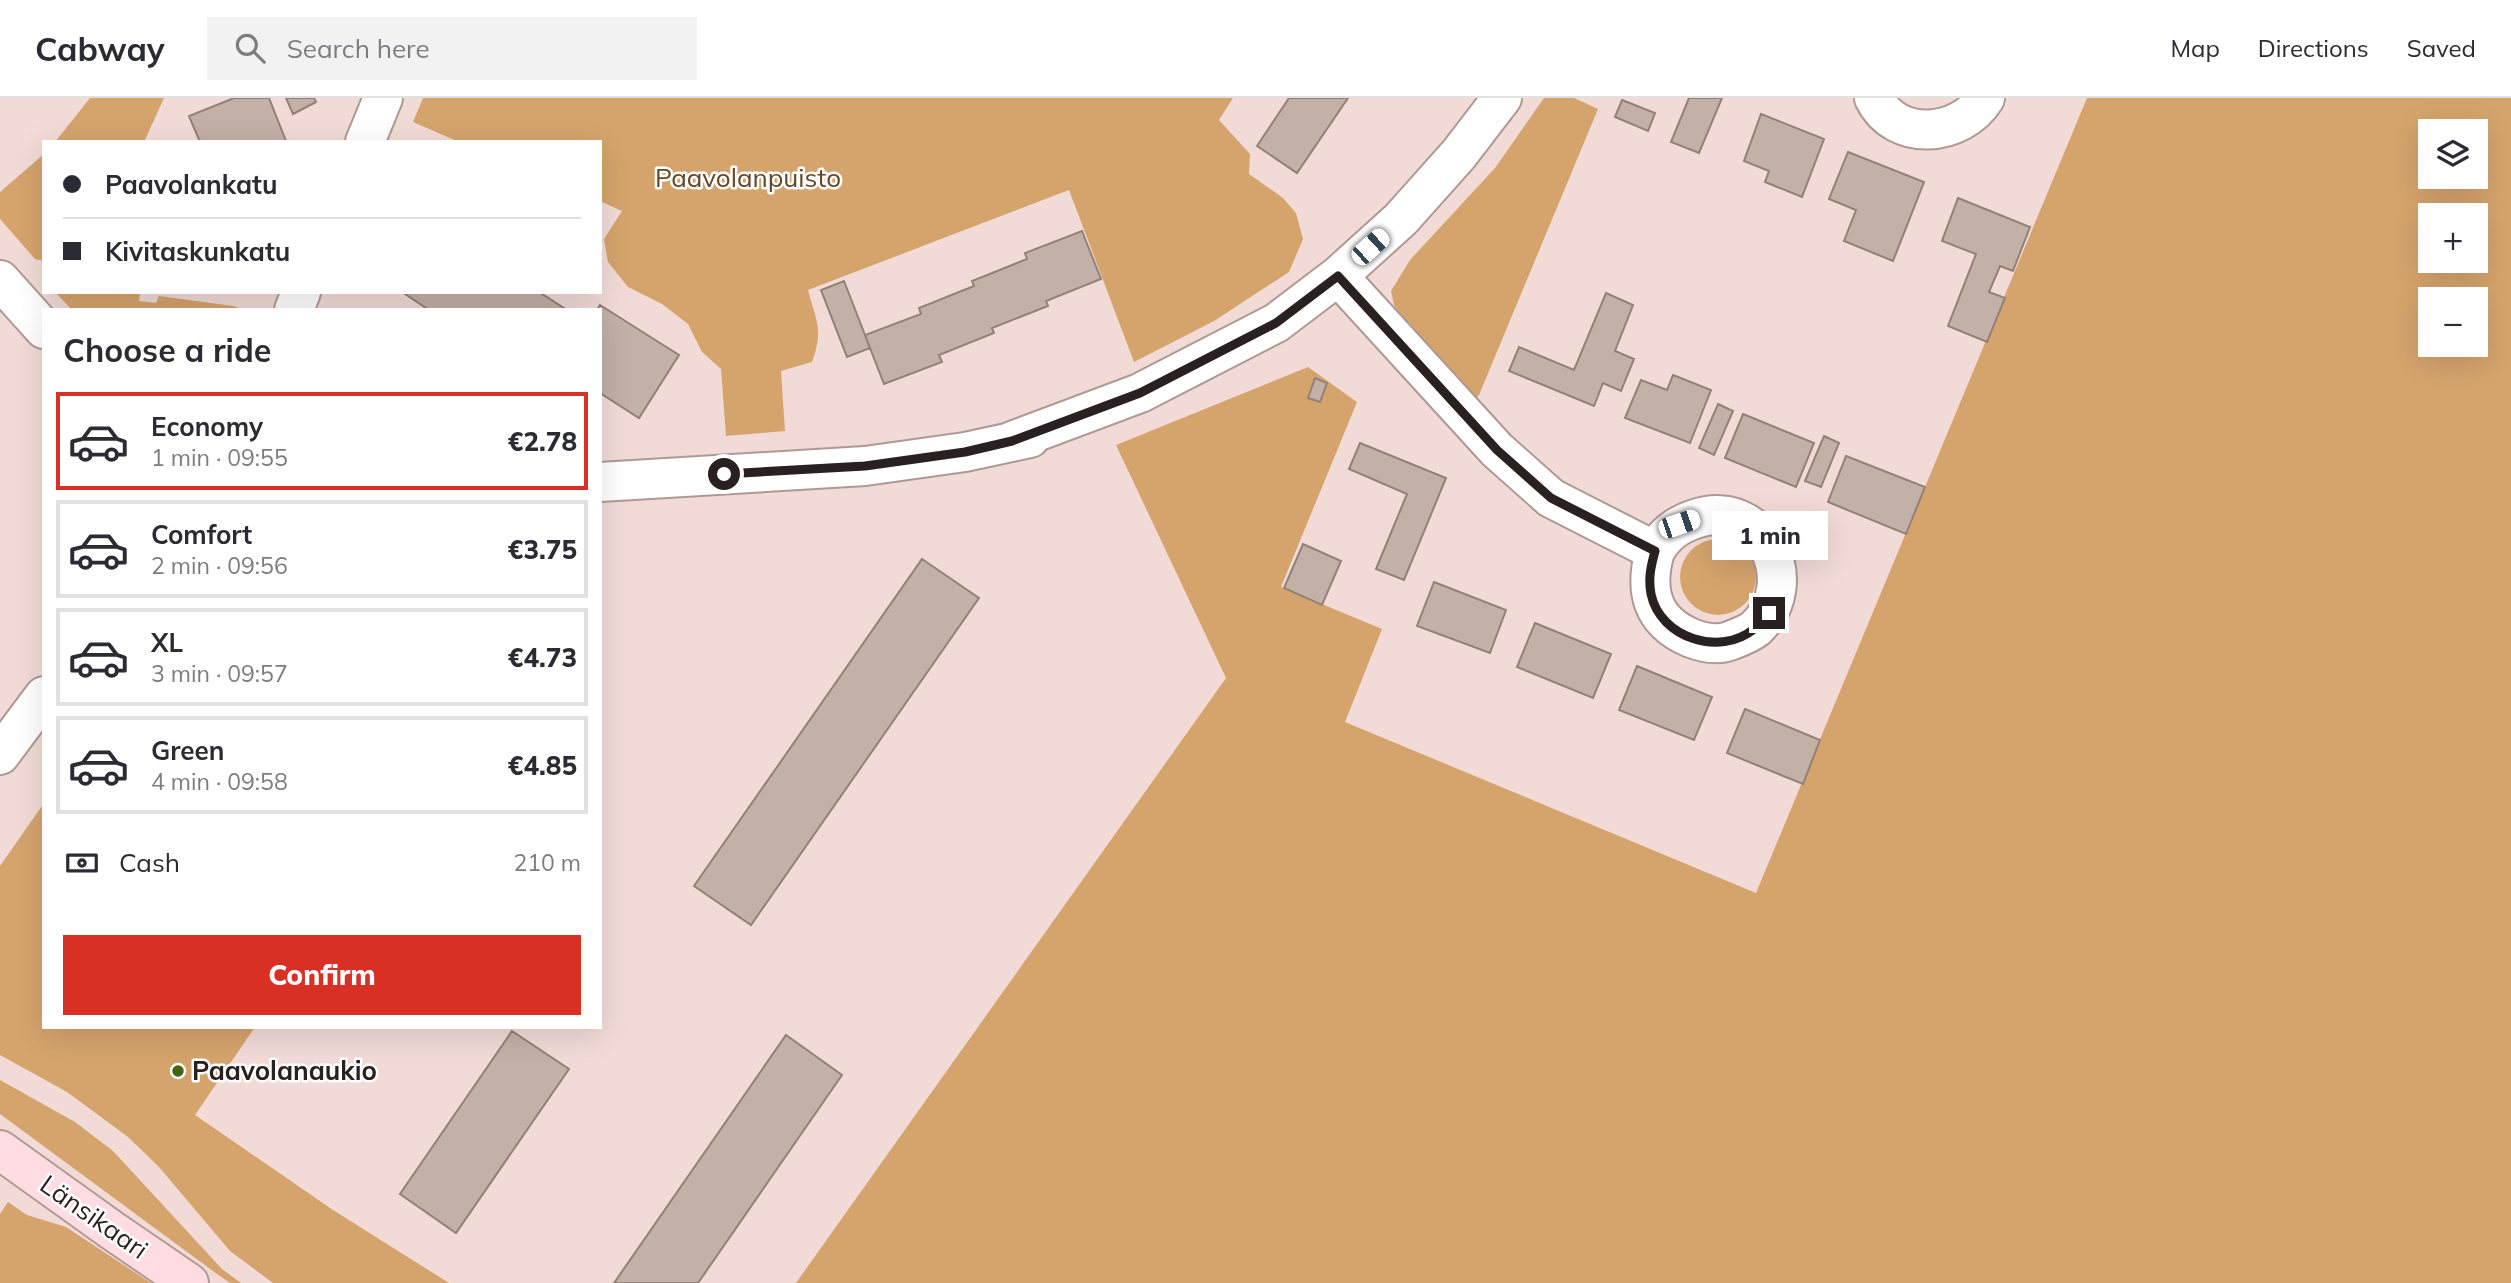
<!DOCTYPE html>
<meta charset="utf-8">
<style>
:root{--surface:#fff;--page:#f2f2f3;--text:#2b2b33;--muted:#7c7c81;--line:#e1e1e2;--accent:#d93025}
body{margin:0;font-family:Mulish,sans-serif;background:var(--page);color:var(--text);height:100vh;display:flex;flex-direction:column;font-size:26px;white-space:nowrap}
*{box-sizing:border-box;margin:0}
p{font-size:23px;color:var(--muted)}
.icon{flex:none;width:38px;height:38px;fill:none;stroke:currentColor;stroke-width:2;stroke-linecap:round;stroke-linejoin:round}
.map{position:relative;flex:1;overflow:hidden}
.drawer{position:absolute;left:42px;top:210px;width:560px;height:721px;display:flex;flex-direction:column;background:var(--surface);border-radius:0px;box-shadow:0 7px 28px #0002}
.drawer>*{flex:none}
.banner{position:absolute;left:42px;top:42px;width:560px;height:154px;border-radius:0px;box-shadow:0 7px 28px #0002;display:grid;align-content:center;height:154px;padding:0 21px;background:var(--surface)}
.buttons{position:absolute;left:2418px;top:21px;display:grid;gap:14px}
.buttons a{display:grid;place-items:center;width:70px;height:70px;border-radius:0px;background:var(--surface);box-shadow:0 7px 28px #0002;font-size:35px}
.end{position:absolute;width:32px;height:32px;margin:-16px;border:9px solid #29211f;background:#fff;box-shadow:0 0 0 4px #fff}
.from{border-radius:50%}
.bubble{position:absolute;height:49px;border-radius:0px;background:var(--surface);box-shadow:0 7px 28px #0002;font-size:23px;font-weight:800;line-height:49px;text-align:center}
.car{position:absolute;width:21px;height:42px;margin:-21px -10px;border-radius:9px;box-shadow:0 0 5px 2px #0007;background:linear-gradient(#fff 24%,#345 0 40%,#fff 0 76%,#345 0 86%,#fff 0)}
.banner b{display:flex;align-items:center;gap:24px;height:66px;font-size:26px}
.banner b+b{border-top:2px solid var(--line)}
.banner i{width:18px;height:18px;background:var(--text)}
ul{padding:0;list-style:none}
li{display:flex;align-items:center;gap:21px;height:98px;margin:0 14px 10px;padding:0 7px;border:4px solid var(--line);border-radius:0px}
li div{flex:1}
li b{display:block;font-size:26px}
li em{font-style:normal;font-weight:800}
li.selected{border-color:var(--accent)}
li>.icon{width:63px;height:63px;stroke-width:1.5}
h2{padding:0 21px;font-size:32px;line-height:84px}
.pay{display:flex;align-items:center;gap:18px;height:77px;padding:0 21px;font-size:26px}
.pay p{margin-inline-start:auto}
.action{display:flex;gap:14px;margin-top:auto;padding:14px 21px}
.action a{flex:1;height:80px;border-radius:0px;background:var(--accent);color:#fff;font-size:28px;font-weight:800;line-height:80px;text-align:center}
header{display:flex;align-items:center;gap:42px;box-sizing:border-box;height:98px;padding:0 35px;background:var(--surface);border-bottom:2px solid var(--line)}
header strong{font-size:33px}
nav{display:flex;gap:38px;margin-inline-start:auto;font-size:24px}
.search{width:490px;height:63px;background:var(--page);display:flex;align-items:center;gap:18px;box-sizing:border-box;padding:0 24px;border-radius:0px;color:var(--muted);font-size:26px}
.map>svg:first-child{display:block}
.green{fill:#d5a46d;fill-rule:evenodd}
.building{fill:#c3b0a6;stroke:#938177;stroke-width:2}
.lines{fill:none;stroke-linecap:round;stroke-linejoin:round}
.street-casing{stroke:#ae9995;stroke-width:42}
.secondary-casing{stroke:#ae9995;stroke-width:42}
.street{stroke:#fff;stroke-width:38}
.secondary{stroke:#ffdce1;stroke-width:38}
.route{stroke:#29211f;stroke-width:9}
.poi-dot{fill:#476213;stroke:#fff;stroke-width:2.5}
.labels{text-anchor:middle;stroke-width:5;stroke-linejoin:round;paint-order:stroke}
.park-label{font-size:26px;fill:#644725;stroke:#fff}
.poi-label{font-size:26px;font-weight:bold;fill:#29211f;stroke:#fff;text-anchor:start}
.street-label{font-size:26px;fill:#29211f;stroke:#fff}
</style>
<header>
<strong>Cabway</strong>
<div class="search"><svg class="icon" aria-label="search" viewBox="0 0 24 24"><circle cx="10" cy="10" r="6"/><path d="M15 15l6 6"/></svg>Search here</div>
<nav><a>Map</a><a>Directions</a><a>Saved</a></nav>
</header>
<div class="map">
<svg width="2511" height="1185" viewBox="0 0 2511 1185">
<rect width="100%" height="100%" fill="#f2dbd6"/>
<path class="green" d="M90 0H164L144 44H55Z
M423 0H1233L1219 22 1250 56 1249 76 1283 100 1296 115 1303 141 1289 174 1214 223 1134 264 1069 92 808 192C816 223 824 231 812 264L781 273 785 333 726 338 721 271 702 254 688 226 662 206 628 189 608 164 604 141 622 113 600 103V44H459L413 24Z
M1544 0H1574L1598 11 1479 297 1475 301 1401 220 1394 207 1391 193 1410 162 1495 70Z
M2087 0H2511V1185H796L1226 580 1116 347 1308 269 1357 304 1281 489 1382 531 1345 624 1756 795ZM2431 33H2476V79H2431ZM2431 117H2476V163H2431ZM2431 201H2476V247H2431Z
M44 56V163L35 161 0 121V94Z
M55 194H135L140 195 139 203 156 205 159 198 233 208 246 212H72Z
M1680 479a38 38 0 1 1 76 0a38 38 0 1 1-76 0Z
M44 705V929H255L195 1017 333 1112 449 1185H273L230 1153 159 1069 128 1039 67 994 0 957V768Z
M0 982 75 1024 113 1053 222 1171 241 1185H230L217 1176 0 1016Z
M8 1104 27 1117 66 1129 151 1185H0V1116Z"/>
<path class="building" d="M234 0H269L286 43 200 44 189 18Z
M286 0H314L316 4 293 16Z
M1289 0H1348L1297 75 1257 48Z
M1689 0H1722L1699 55 1671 44Z
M1622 2 1655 15 1648 33 1615 19Z
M1761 16 1824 41 1802 99 1765 84 1769 73 1744 63Z
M1848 54 1924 84 1893 163 1844 143 1856 112 1829 101Z
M1958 100 2030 129 2013 173 2000 168 1989 194 2005 200 1987 244 1948 228 1976 156 1942 143Z
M1082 133 1101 181 1046 203 1048 208 992 230 994 235 939 257 942 264 884 286 865 237 921 216 919 210 974 188 972 183 1027 161 1025 155Z
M844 183 870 250 847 259 821 192Z
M402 194H539L567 212H429Z
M1606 195 1633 207 1615 253 1634 261 1621 293 1603 285 1594 308 1509 273 1519 249 1574 272Z
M600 207 679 257 639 320 600 295V212H597Z
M1673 277 1711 292 1690 345 1625 320 1641 282 1667 292Z
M1315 280 1327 285 1320 304 1308 300Z
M1718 306 1733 313 1714 357 1699 350Z
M1743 316 1814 345 1796 389 1725 360Z
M1824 338 1839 345 1821 389 1805 383Z
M1360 345 1446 380 1404 482 1376 471 1407 396 1349 371Z
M1846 358 1925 389 1906 436 1828 404Z
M1303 446 1341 463 1322 507 1284 490Z
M922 461 979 500 751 827 694 788Z
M1434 484 1506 512 1490 555 1417 528Z
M1535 525 1611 556 1593 600 1517 569Z
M1637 568 1712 599 1694 642 1619 612Z
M1745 611 1820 642 1803 686 1727 655Z
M512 933 569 971 456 1135 400 1096Z
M786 937 842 977 698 1185H614Z"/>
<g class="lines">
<defs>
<path id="street" d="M1874 0C1896 45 1961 39 1985 0
M365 44 383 0
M1338 178 1497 352 1551 400 1655 453C1644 492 1651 523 1691 540 1704 545 1719 548 1732 542 1740 539 1750 535 1756 530 1805 483 1761 398 1695 421 1677 427 1665 436 1655 453
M0 182 44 231
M294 212 301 194
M1012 343 1140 295 1276 225 1338 178 1401 121 1459 56 1502 0
M600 384 865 368 965 354 1030 340
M0 657 44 598"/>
<path id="secondary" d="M0 1052 113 1133 189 1185"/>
</defs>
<use href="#street" class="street-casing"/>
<use href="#secondary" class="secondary-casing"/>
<use href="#street" class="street"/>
<use href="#secondary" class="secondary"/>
</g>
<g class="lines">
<path class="route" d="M724 376 865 368 965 354 1012 343 1140 295 1276 225 1338 178 1497 352 1551 400 1655 453C1651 468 1648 480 1651 496 1660 540 1720 559 1754 531 1760 527 1764 520 1769 515"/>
</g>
<circle class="poi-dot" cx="178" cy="973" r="7"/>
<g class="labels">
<g class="park-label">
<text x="748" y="89">Paavolanpuisto</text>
</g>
<g class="poi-label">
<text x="192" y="982">Paavolanaukio</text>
</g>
<g class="street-label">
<text transform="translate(94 1119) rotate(35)" y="9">Länsikaari</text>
</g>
</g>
</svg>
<div class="buttons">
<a><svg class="icon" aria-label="layers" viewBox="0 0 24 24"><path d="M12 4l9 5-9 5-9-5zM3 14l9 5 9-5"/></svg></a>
<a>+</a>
<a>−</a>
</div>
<i class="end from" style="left:724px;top:376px"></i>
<i class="end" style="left:1769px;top:515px"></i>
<div class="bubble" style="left:1712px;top:413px;width:116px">1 min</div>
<i class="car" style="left:1370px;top:149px;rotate:48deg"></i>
<i class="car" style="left:1679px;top:426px;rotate:71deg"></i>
<div class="banner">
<b><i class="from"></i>Paavolankatu</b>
<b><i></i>Kivitaskunkatu</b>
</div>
<section class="drawer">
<h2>Choose a ride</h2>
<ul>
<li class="selected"><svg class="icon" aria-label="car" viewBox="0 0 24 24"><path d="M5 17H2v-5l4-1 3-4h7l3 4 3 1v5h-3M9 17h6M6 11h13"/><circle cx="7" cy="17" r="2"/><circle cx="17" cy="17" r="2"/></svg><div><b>Economy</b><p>1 min · 09:55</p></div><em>€2.78</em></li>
<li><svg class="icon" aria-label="car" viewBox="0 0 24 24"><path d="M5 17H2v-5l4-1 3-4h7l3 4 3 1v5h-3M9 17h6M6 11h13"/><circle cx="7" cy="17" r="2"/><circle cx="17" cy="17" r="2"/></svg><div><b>Comfort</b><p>2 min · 09:56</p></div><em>€3.75</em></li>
<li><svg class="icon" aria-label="car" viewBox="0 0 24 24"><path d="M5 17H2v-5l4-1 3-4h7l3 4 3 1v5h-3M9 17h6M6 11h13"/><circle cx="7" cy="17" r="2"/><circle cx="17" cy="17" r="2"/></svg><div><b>XL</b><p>3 min · 09:57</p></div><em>€4.73</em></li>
<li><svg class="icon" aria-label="car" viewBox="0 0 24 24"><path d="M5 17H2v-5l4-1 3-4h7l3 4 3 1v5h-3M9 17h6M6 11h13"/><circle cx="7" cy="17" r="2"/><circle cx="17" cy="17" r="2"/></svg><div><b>Green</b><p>4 min · 09:58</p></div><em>€4.85</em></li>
</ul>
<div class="pay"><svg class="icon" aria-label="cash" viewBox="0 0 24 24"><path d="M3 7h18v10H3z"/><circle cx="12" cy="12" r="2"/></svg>Cash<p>210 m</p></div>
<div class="action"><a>Confirm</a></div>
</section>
</div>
